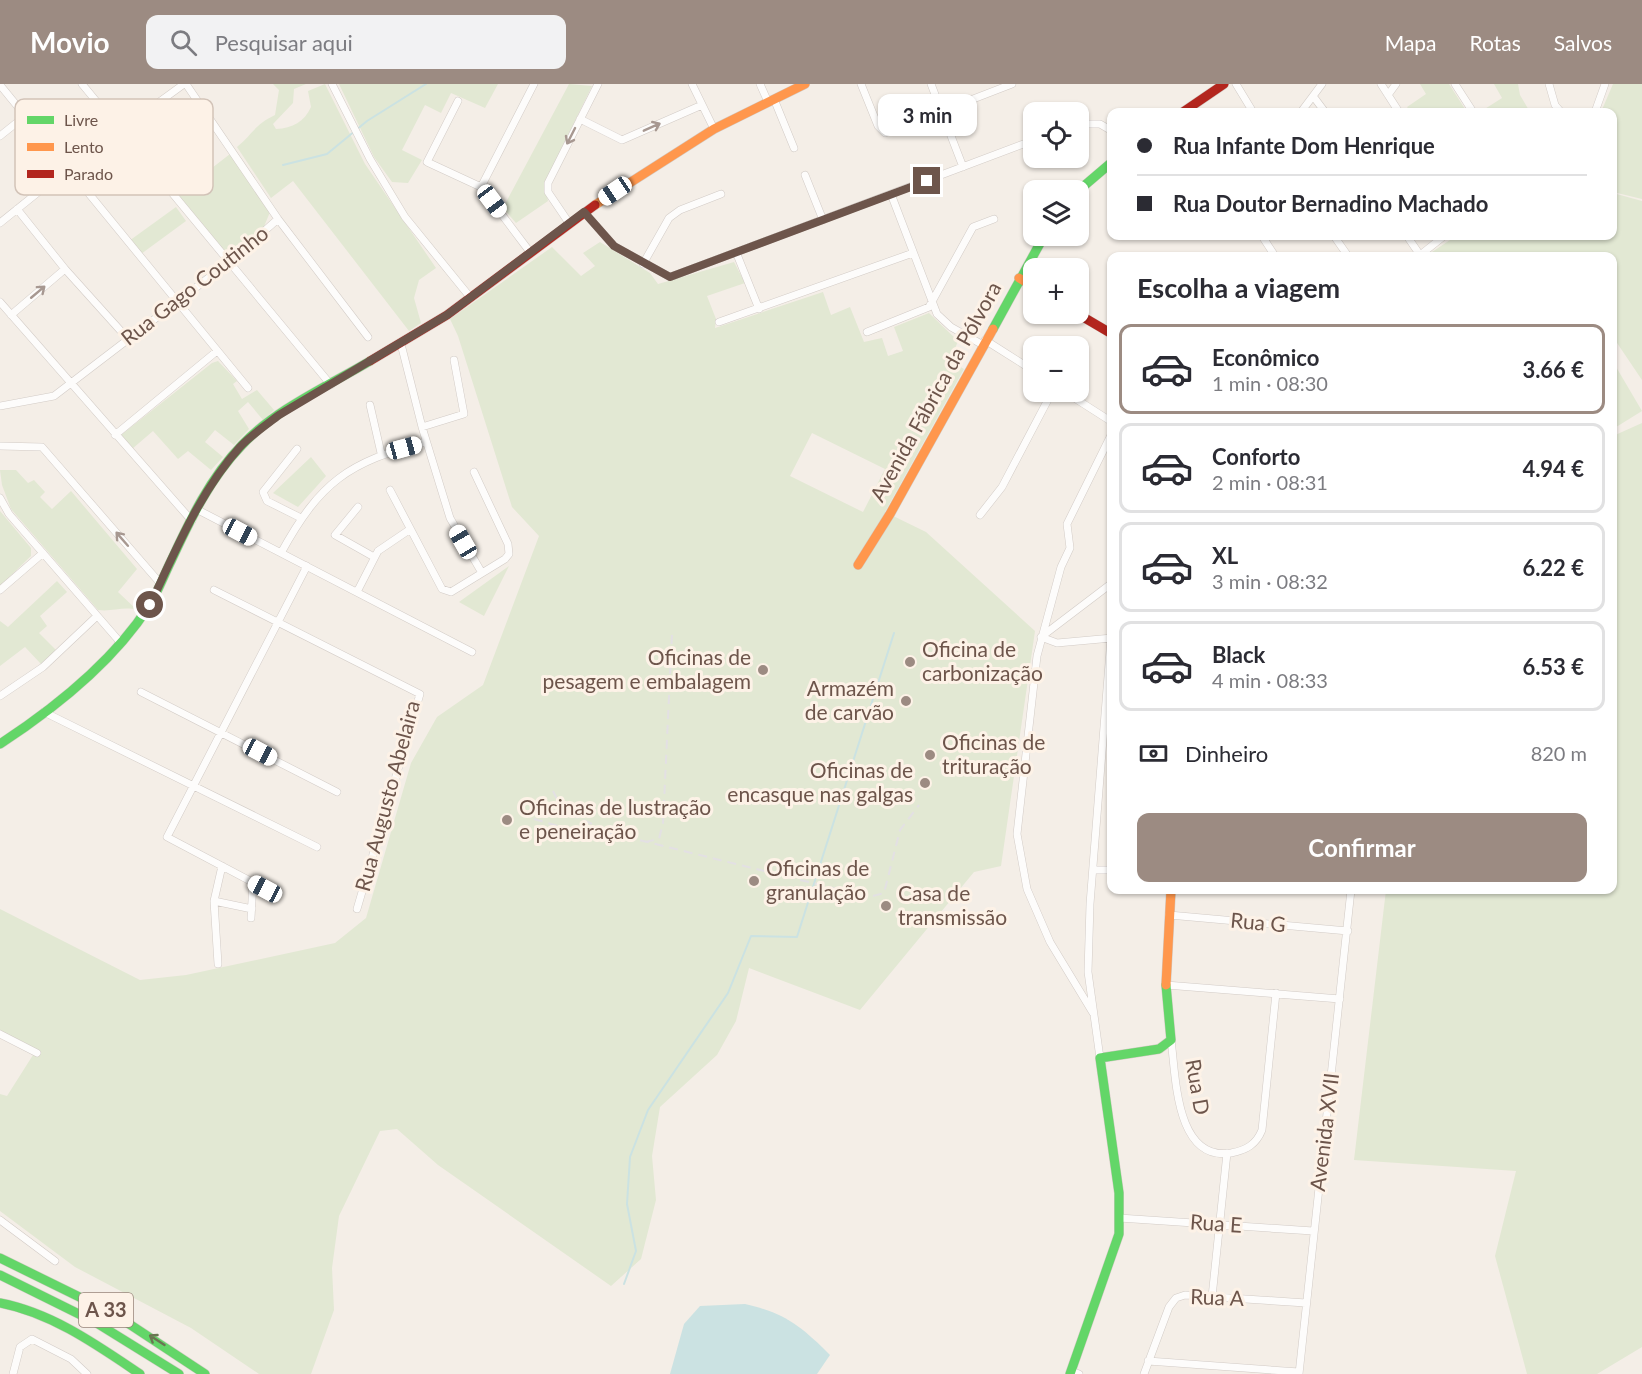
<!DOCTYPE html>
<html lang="pt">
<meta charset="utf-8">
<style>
:root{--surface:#fff;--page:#f2f2f3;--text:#2b2b33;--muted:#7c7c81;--line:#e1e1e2;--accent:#9c8b82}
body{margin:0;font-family:Lato,sans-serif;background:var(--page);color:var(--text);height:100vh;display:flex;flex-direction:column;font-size:22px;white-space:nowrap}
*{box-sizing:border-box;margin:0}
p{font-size:20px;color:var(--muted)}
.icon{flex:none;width:33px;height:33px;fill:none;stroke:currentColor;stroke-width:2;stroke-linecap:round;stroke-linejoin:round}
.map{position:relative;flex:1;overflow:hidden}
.sheet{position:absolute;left:1107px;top:168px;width:510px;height:642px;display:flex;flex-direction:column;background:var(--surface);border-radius:12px;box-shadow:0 2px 4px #0004}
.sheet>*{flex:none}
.top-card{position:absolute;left:1107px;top:24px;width:510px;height:132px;border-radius:12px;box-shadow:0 2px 4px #0004;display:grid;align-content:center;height:132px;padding:0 30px;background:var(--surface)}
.controls{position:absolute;left:1023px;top:18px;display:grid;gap:12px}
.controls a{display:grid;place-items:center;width:66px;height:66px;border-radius:12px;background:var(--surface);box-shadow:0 2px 4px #0004;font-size:30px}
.end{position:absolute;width:27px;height:27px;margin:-14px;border:8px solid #6d554b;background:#fff;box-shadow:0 0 0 3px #fff}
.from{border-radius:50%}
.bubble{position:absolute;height:42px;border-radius:12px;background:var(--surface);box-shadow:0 2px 4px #0004;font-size:20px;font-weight:700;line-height:42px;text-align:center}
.car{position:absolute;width:18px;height:36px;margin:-18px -9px;border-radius:8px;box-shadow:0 0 4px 2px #0007;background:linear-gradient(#fff 24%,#345 0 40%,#fff 0 76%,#345 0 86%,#fff 0)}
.top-card b{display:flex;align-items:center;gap:21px;height:57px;font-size:22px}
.top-card b+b{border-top:2px solid var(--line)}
.top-card i{width:15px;height:15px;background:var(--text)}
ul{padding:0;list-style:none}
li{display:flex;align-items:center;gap:18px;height:90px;margin:0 12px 9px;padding:0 18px;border:3px solid var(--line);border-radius:12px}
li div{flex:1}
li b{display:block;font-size:22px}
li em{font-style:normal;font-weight:700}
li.selected{border-color:var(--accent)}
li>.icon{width:54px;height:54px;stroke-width:1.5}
h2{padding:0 30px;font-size:27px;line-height:72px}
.pay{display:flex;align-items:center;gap:15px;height:66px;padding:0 30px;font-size:22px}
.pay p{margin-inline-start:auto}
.cta{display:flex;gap:12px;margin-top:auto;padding:12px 30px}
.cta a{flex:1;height:69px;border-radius:12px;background:var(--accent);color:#fff;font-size:24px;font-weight:700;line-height:69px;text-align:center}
header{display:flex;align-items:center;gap:36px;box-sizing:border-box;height:84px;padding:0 30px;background:var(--accent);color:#fff}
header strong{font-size:28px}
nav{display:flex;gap:33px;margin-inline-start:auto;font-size:21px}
.search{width:420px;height:54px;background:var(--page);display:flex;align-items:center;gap:15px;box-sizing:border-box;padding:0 21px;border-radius:12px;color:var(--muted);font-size:22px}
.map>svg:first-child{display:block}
.green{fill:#e2e8d3;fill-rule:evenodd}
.water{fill:#cbe2e2}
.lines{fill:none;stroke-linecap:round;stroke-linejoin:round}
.stream{stroke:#cbe2e2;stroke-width:2}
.street-casing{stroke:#d2cbc6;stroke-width:8}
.fast-casing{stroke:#d2cac4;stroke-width:10}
.slow-casing{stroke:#d2cac4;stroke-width:10}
.jam-casing{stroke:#d2cac4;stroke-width:10}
.street{stroke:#fdfcfb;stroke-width:7}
.fast{stroke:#63d668;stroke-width:9}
.slow{stroke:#ff974d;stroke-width:9}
.jam{stroke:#b3261e;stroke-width:9}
.rail{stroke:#e3e0e3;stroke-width:2;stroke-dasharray:9 6;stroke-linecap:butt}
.oneway{stroke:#a79891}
.oneway2{stroke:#6a7552}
.route{stroke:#6d554b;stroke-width:8}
.poi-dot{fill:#9c8b82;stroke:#fdf2e7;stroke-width:2}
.labels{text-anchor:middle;stroke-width:6;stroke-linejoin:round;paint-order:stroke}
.shield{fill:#fdf2e7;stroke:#98847a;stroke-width:1.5}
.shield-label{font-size:20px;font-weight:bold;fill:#6d554b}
.street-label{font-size:21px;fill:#6d554b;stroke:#fdf2e7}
.poi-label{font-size:21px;fill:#6d554b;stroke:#fdf2e7;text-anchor:start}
.key{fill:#fdf2e7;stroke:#d2c3b8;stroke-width:1.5}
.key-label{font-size:16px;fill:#6d554b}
</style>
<header>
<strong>Movio</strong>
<div class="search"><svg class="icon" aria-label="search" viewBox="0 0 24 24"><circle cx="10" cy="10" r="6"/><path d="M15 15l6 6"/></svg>Pesquisar aqui</div>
<nav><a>Mapa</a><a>Rotas</a><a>Salvos</a></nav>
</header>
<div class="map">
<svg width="1642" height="1290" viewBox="0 0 1642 1290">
<rect width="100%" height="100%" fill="#f4eee7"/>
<path class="green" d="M273 0H306L294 5 293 19 273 40 276 45C293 44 304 38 311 23L308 7 325 0 365 80 436 184 419 196 414 214 421 239 409 247 293 97 271 114 237 63C253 50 254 41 275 31L279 6Z
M339 0H498L485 24 451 9 441 29 425 21 402 66 422 76 408 99 392 98 374 73Z
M569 0 592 2 544 100 548 117 516 139 503 124Z
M1420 0H1449L1467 28H1411L1407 23 1426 10Z
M1494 0H1518L1520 11 1530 28H1480L1502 14Z
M1613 0H1642V115L1613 108 1612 28H1601Z
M230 70 270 128 263 145 231 168H225L166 97 193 78 203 91Z
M1613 109 1642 117V296L1613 253 1612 172H1426L1456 152H1612Z
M176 123 186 137 141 170 129 157Z
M600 158 650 189 658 200 734 178 745 199 707 212 716 235 715 244 823 208 831 231 850 223 864 258 882 254 888 272 903 267 894 243 929 229 958 257 950 277 964 285 885 428 926 448 1035 547 1001 782 974 788 860 926 749 884 736 937 717 971 660 1023 652 1072 656 1116 641 1175 611 1202 438 1081 397 1045 380 1047 339 1132 332 1184 334 1226 311 1290H259L191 1244 75 1183 0 1127V1010L7 1012 33 971 0 952V825L140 896 186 891 335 859 366 834 411 679 437 633 483 601 539 452 512 423 458 252 450 235 552 163 581 192 595 182 583 169ZM812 349 885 385 863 428 790 392Z
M1612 276 1642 327 1613 345H1612Z
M218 277 237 297 233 300 242 315 257 306 274 326 263 336 248 318 238 327 249 345 234 361 215 346 205 358 223 373 211 386 188 367 178 375 153 347 132 365 121 351 212 279Z
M1642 339V1263L1597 1290H1527L1495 1172 1516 1087 1354 1076 1386 806H1612L1613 352Z
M311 373 326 392 298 423 273 409Z
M0 386H16L28 399 34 396 45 408 40 413 52 425 71 407 137 485 118 508 137 526C124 522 112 528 98 526L11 425 2 401Z
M0 427 31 464V472L0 502Z
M509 482 484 532 459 518Z
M57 497 67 508 40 532 47 542 39 549 57 567 41 580 25 563 0 582V537L8 543Z"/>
<path class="water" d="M745 1220C785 1229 801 1242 830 1271L817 1290H670L684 1240 700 1222Z"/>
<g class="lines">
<path class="stream" d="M283 81 327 70 367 37 426 0
M624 1200 636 1167 627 1120 630 1073 648 1026 728 909 751 852 797 853 894 549"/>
<defs>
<path id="street" d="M82 0 331 301
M186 0 278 135 368 253
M332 0 370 75 405 133 470 213
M692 0 714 45
M760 0 768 18
M861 0 878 42 885 49 1012 0
M931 0 963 83
M1236 0 1253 28
M1381 0 1399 28
M1455 0 1473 28
M1549 0 1555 21 1561 28
M0 1 248 304
M1388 11 1396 0
M1313 12 1325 28
M774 15 794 64
M458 17 427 78 481 103 530 168
M1301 28 1322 0
M1595 28 1605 0
M580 35 622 56 702 21
M1078 40H1100L1112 47
M0 52 25 32
M805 91 823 136
M481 103 534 0
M891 110 937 230 951 243 983 261
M17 125 65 185 128 255
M584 128 614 162 670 193 1034 56
M0 139 67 85 184 0
M569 139 548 108V99L598 0
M1262 152 1275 172
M1334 152 1348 172
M1407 152 1420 171
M736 168 759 225
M1419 172 1444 152
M643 180 669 134 680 126 721 110
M0 218 192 437
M11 231 65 185
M719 238 913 169
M867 248 929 223 973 143 994 135
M985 256 1034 287
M401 260 422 343 450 434 482 489
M1065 308 1112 338
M370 321 381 369
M0 322 54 312 228 179 278 135
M422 343 464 330 454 276
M115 351 217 267
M0 362 42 363 160 499
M297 365 263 408 267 417 301 434
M390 406 442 505 451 508 505 475 509 470 508 460 474 388
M0 414 9 430 120 558
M358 423 335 451 374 473
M198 426 472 568
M980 431 1002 403 1052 308
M281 469C320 398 348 378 426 358
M0 506 43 469
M214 506 420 610 357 825
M357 508 378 467 409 446
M1041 553 1112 499
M1041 553 1057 559 1112 554
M141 608 337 708
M0 612 43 583 97 532
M44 628 317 763
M1093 786H1112
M277 811 167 753 307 482
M214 817 252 825
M1169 831 1348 847
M251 834 253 798
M218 880 214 817 222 782
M1166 901 1340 915
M1093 929 1050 858 1027 805 1017 750 1037 572 1061 483 1070 464 1067 440 1112 349
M0 950 37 969
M1171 956C1176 991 1175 1078 1231 1069 1246 1066 1256 1061 1262 1046L1276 909
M1100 974 1088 888 1090 820 1111 554
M1119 1134 1313 1147
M0 1136 55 1177
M1212 1213 1227 1069
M1148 1277 1299 1288
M1071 1287 1079 1290
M13 1290 20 1263 32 1255 71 1275 87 1290
M1144 1290 1169 1223 1176 1214 1185 1211 1306 1219
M1299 1290 1351 806"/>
<path id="fast" d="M1078 107 1112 78
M993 245 1044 152
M0 660C55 624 113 578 149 522 158 508 164 491 171 477 190 436 210 394 242 361 276 325 328 302 370 277
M0 1174 114 1230 205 1290
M0 1191 95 1238 179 1290
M0 1219C52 1229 97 1261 140 1290
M1070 1290 1119 1150V1109L1100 974 1159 965 1171 956 1166 901"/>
<path id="slow" d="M595 121 714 45 805 0
M1019 194 1034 203
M858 481 890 430 993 245
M1166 901 1171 806"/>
<path id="jam" d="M1183 28 1224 0
M1078 230 1112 250
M370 277 447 231 595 121"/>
</defs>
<use href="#street" class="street-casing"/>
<use href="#fast" class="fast-casing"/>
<use href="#slow" class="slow-casing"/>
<use href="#jam" class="jam-casing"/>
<use href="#street" class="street"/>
<use href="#fast" class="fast"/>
<use href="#slow" class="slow"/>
<use href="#jam" class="jam"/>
<path class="rail" d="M553 707 563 727 615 750 869 813 884 809 900 746 919 721
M534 735 589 751 615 750
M645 758 659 755 663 739 672 550"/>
</g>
<defs><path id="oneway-shaft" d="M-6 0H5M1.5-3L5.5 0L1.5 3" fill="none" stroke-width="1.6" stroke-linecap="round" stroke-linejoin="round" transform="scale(1.5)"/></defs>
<g class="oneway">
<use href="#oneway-shaft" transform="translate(652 43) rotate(-24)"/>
<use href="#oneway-shaft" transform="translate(571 52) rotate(117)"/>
<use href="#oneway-shaft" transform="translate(38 208) rotate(-40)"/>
<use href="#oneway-shaft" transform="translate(122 455) rotate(-131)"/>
</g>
<use class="oneway2" href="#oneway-shaft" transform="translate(157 1256) rotate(-147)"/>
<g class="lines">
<path class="route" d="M150 521C175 468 200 407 240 363 251 351 266 341 279 331L447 231 584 128 614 162 670 193 927 97"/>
</g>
<g class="poi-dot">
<circle cx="910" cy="578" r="6"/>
<circle cx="763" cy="586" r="6"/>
<circle cx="906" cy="617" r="6"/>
<circle cx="930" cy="671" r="6"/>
<circle cx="925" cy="699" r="6"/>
<circle cx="507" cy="736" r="6"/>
<circle cx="754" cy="797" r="6"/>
<circle cx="886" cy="822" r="6"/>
</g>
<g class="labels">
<rect class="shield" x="79" y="1209" width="54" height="34" rx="4.5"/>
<g class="shield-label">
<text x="106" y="1233">A 33</text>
</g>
<g class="street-label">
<text transform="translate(195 202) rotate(-38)" y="7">Rua Gago Coutinho</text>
<text transform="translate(936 308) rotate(-61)" y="7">Avenida Fábrica da Pólvora</text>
<text transform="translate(388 712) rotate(-75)" y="7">Rua Augusto Abelaira</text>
<text transform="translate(1258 839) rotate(5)" y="7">Rua G</text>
<text transform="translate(1197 1003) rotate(80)" y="7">Rua D</text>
<text transform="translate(1325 1048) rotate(-83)" y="7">Avenida XVII</text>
<text transform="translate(1216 1140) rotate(4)" y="7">Rua E</text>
<text transform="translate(1217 1214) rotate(2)" y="7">Rua A</text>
</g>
<g class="poi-label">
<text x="922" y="573">Oficina de<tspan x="922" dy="24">carbonização</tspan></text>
<text x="751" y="581" text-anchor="end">Oficinas de<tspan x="751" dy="24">pesagem e embalagem</tspan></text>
<text x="894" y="612" text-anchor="end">Armazém<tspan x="894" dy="24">de carvão</tspan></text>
<text x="942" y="666">Oficinas de<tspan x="942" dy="24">trituração</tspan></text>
<text x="913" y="694" text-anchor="end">Oficinas de<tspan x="913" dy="24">encasque nas galgas</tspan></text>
<text x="519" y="731">Oficinas de lustração<tspan x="519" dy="24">e peneiração</tspan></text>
<text x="766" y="792">Oficinas de<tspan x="766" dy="24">granulação</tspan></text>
<text x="898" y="817">Casa de<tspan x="898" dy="24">transmissão</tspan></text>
</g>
</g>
<rect x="15" y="15" width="198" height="96" rx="9" class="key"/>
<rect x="27" y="32" width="27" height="8" fill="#63d668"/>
<rect x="27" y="59" width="27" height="8" fill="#ff974d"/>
<rect x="27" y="86" width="27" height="8" fill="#b3261e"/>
<g class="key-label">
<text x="64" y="42">Livre</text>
<text x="64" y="69">Lento</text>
<text x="64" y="96">Parado</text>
</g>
</svg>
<div class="controls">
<a><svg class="icon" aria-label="locate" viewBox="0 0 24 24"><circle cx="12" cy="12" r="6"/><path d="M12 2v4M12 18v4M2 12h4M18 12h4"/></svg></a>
<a><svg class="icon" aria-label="layers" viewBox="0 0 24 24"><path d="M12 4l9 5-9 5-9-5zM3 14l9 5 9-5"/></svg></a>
<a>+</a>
<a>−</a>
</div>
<i class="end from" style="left:150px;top:521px"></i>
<i class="end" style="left:927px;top:97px"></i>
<div class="bubble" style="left:878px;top:10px;width:99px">3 min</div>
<i class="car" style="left:615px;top:107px;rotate:236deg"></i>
<i class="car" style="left:492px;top:117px;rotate:143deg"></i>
<i class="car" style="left:404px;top:364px;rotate:75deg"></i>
<i class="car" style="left:240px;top:448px;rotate:118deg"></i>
<i class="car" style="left:463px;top:458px;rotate:330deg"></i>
<i class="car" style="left:260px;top:668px;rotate:118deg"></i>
<i class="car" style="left:265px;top:805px;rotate:298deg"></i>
<div class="top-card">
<b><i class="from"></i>Rua Infante Dom Henrique</b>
<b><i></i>Rua Doutor Bernadino Machado</b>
</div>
<section class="sheet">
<h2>Escolha a viagem</h2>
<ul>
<li class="selected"><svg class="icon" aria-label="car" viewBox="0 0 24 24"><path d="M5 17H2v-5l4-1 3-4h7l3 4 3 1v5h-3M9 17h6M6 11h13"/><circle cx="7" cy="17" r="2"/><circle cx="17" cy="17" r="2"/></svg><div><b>Econômico</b><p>1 min · 08:30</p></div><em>3.66 €</em></li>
<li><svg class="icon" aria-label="car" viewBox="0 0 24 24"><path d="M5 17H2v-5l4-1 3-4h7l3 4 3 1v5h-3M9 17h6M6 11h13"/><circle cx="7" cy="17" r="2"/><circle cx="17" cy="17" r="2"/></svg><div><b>Conforto</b><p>2 min · 08:31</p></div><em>4.94 €</em></li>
<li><svg class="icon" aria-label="car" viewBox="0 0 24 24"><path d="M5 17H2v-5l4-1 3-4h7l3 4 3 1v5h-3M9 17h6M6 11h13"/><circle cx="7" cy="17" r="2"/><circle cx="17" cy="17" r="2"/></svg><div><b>XL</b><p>3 min · 08:32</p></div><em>6.22 €</em></li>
<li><svg class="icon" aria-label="car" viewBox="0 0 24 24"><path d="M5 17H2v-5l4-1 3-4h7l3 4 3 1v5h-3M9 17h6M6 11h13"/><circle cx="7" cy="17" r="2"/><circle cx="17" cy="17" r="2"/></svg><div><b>Black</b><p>4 min · 08:33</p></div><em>6.53 €</em></li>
</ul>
<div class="pay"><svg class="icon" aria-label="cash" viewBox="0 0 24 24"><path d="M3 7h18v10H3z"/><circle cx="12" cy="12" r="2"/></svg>Dinheiro<p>820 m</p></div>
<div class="cta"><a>Confirmar</a></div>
</section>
</div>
